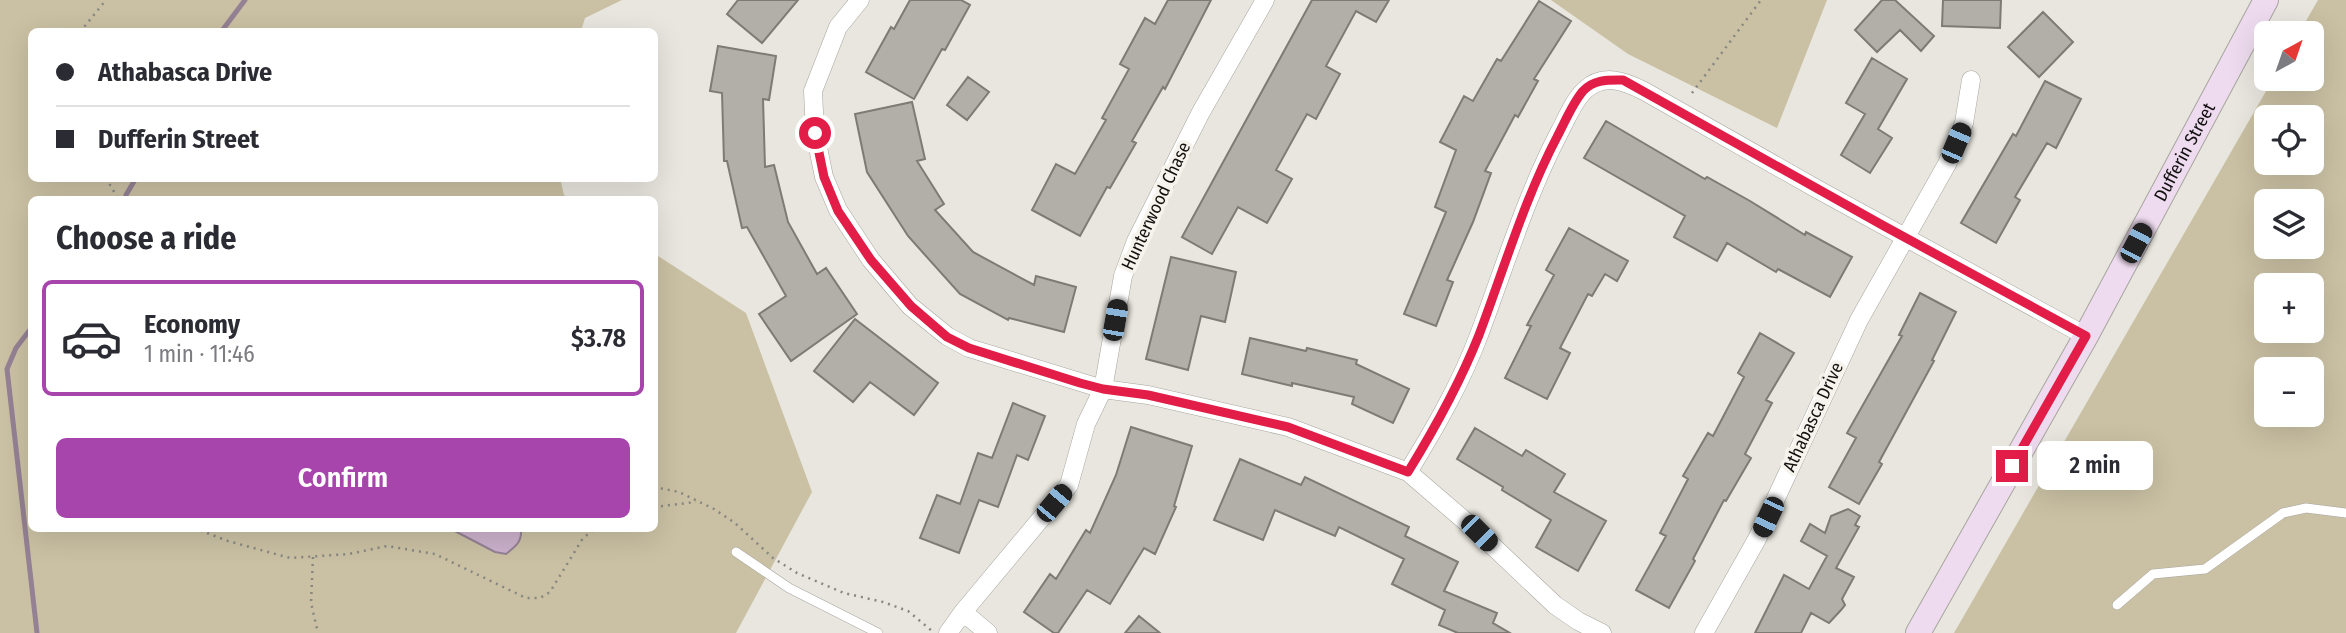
<!DOCTYPE html>
<meta charset="utf-8">
<style>
:root{--surface:#fff;--page:#f2f2f3;--text:#2b2b33;--muted:#7c7c81;--line:#e1e1e2;--accent:#a745ac}
body{margin:0;font-family:"Fira Sans Condensed",sans-serif;background:var(--page);color:var(--text);height:100vh;display:flex;flex-direction:column;font-size:26px;white-space:nowrap}
*{box-sizing:border-box;margin:0}
p{font-size:23px;color:var(--muted)}
.icon{flex:none;width:38px;height:38px;fill:none;stroke:currentColor;stroke-width:2;stroke-linecap:round;stroke-linejoin:round}
.map{position:relative;flex:1;overflow:hidden}
.side{position:absolute;left:28px;top:196px;width:630px;height:336px;display:flex;flex-direction:column;background:var(--surface);border-radius:10px;box-shadow:0 7px 28px #0002}
.side>*{flex:none}
.top-card{position:absolute;left:28px;top:28px;width:630px;height:154px;border-radius:10px;box-shadow:0 7px 28px #0002;display:grid;align-content:center;height:154px;padding:0 28px;background:var(--surface)}
.needle{width:46px;rotate:40deg}
.buttons{position:absolute;left:2254px;top:21px;display:grid;gap:14px}
.buttons a{display:grid;place-items:center;width:70px;height:70px;border-radius:10px;background:var(--surface);box-shadow:0 7px 28px #0002;font-size:35px}
.end{position:absolute;width:32px;height:32px;margin:-16px;border:9px solid #e11d48;background:#fff;box-shadow:0 0 0 4px #fff}
.from{border-radius:50%}
.bubble{position:absolute;height:49px;border-radius:10px;background:var(--surface);box-shadow:0 7px 28px #0002;font-size:23px;font-weight:600;line-height:49px;text-align:center}
.car{position:absolute;width:21px;height:42px;margin:-21px -10px;border-radius:9px;box-shadow:0 0 5px 2px #0007;background:linear-gradient(#222 24%,#8ab4d8 0 40%,#222 0 76%,#8ab4d8 0 86%,#222 0)}
.top-card b{display:flex;align-items:center;gap:24px;height:66px;font-size:26px}
.top-card b+b{border-top:2px solid var(--line)}
.top-card i{width:18px;height:18px;background:var(--text)}
ul{padding:0;list-style:none}
li{display:flex;align-items:center;gap:21px;height:116px;margin:0 14px 10px;padding:0 14px;border:4px solid transparent;border-radius:10px}
li div{flex:1}
li b{display:block;font-size:26px}
li em{font-style:normal;font-weight:600}
li.current{border-color:var(--accent)}
li>.icon{width:63px;height:63px;stroke-width:1.5}
h2{padding:0 28px;font-size:32px;line-height:84px}
.primary-button{display:flex;gap:14px;margin-top:auto;padding:14px 28px}
.primary-button a{flex:1;height:80px;border-radius:10px;background:var(--accent);color:#fff;font-size:28px;font-weight:600;line-height:80px;text-align:center}
.map>svg:first-child{display:block}
.green{fill:#cac1a4;fill-rule:evenodd}
.water{fill:#cbb1cc;stroke:#948193;stroke-width:2}
.lines{fill:none;stroke-linecap:round;stroke-linejoin:round}
.stream{stroke:#948193;stroke-width:5}
.building{fill:#b1afa8;stroke:#7d7b74;stroke-width:2}
.lane-casing{stroke:#a7a59e;stroke-width:10}
.street-casing{stroke:#a7a59e;stroke-width:19}
.secondary-casing{stroke:#a7a59e;stroke-width:26}
.path{stroke:#878681;stroke-width:2.5;stroke-dasharray:2 5;stroke-linecap:butt}
.lane{stroke:#fff;stroke-width:9}
.street{stroke:#fff;stroke-width:18}
.secondary{stroke:#eedbef;stroke-width:24}
.route{stroke:#e11d48;stroke-width:9}
.labels{text-anchor:middle;stroke-width:7;stroke-linejoin:round;paint-order:stroke}
.street-label{font-size:18px;fill:#12110f;stroke:#f5f3ec}
</style>
<div class="map">
<svg width="2346" height="633" viewBox="0 0 2346 633">
<rect width="100%" height="100%" fill="#e8e6de"/>
<path class="green" d="M0 0H622L585 18 581 31 32 32V178H560L564 195 570 199 32 200V528H654L655 254 746 313 812 492 736 633H0Z
M1551 0H1827L1777 128 1628 54Z
M2318 0H2346V633H1954L2273 79H2312V33H2299ZM2266 117H2312V163H2266ZM2266 201H2312V247H2266ZM2266 285H2312V331H2266ZM2266 369H2312V415H2266Z"/>
<path class="water" d="M451 529H521C522 542 516 546 506 554L495 552Z"/>
<g class="lines">
<path class="stream" d="M221 32 245 0
M126 195 136 178
M32 327 16 348 7 369 37 633"/>
</g>
<path class="building" d="M738 0H798L762 43 727 14Z
M910 0H961L970 5 945 50 942 49 914 99 866 72 891 27 894 29Z
M1168 0H1211L1165 89 1163 87 1132 141 1136 143 1110 188 1107 187 1080 236 1032 210 1056 164 1075 174 1106 120 1102 118 1129 69 1120 64 1145 18 1155 24Z
M1312 0H1389L1376 22 1356 11 1326 66 1340 74 1316 119 1307 114 1276 170 1292 179 1267 223 1238 207 1212 254 1182 237Z
M1882 0H1895L1934 36 1921 51 1900 30 1877 52 1855 30Z
M1943 0H2001L2000 28 1942 26Z
M1539 1 1571 21 1534 79 1538 81 1518 117 1515 115 1485 171 1491 173 1473 222 1447 280 1453 282 1436 326 1404 314 1446 212 1435 207 1456 150 1440 142 1464 96 1473 101 1497 59 1501 61Z
M2043 12 2073 42 2039 77 2008 47Z
M718 46 776 56 769 100 763 99 765 167 774 165 788 222 817 274 826 268 857 314 791 361 759 314 786 296 747 227 742 228 727 161H724L722 93 710 91Z
M1872 58 1907 79 1878 129 1892 138 1870 173 1841 155 1865 114 1846 103Z
M968 77 989 92 967 120 947 105Z
M2045 81 2081 99 2056 148 2047 143 2015 197 2020 200 1996 243 1961 223 2013 134 2016 136Z
M912 102 925 159 917 161 944 204 935 210 973 252 1034 285 1036 276 1076 287 1064 332 1009 318 1008 320 960 294 908 236 867 172 855 114Z
M1606 121 1705 179 1707 177 1750 201 1805 235 1806 232 1852 257 1830 297 1778 269 1776 272 1727 243 1717 261 1674 237 1685 216 1584 158Z
M1569 228 1628 261 1617 281 1605 274 1592 296 1588 294 1560 348 1570 353 1547 399 1505 378 1531 326 1527 325 1554 275 1546 270Z
M1171 257 1236 272 1225 322 1201 316 1188 370 1146 359Z
M1920 293 1956 312 1932 360 1934 361 1879 462 1882 464 1859 504 1829 487 1856 438 1847 433 1902 336 1899 335Z
M855 319 938 383 914 415 870 382 853 402 814 371Z
M1760 333 1794 353 1766 400 1772 403 1745 454 1751 458 1726 501 1724 500 1693 559 1695 561 1669 608 1636 590 1666 536 1660 533 1688 479 1683 476 1708 433 1713 436 1744 377 1738 373Z
M1250 338 1306 351 1307 348 1357 360 1356 364 1409 389 1393 423 1352 404 1354 397 1292 383V386L1242 374Z
M1013 403 1045 416 1028 460 1017 455 998 507 979 500 959 553 920 538 937 495 960 504 978 453 992 458Z
M1131 427 1192 446 1174 506 1176 507 1155 554 1144 548 1110 604 1087 590 1058 633H1054L1024 612 1050 574 1056 579 1086 530 1090 533 1116 475Z
M1475 428 1522 456 1526 450 1565 474 1554 492 1606 521 1578 571 1536 547 1551 520 1502 490 1503 487 1457 459Z
M1240 459 1301 485 1305 477 1409 527 1405 536 1458 562 1444 591 1497 613 1493 623 1510 633H1458L1439 625 1445 610 1392 584 1404 559 1339 527 1335 536 1275 510 1263 540 1214 520Z
M1848 509 1860 516 1855 525 1859 527 1836 568 1854 577 1842 599 1845 605 1841 610 1829 623 1811 613 1801 633H1755L1784 575 1809 589 1827 556 1801 541 1810 524 1825 533 1831 516Z
M1139 616 1160 633H1125Z"/>
<g class="lines">
<defs>
<path id="lane" d="M736 552 789 588 878 633
M2117 605 2153 574 2205 569 2283 513 2306 508 2346 513"/>
<path id="street" d="M860 0 838 27 813 91 815 133 824 177 838 210 871 260 910 306 947 336 969 348 1103 389 1148 395 1288 427 1408 472 1479 533 1555 605 1578 621 1602 633
M1408 472C1435 428 1461 383 1479 335 1505 266 1526 196 1560 131 1567 118 1574 100 1585 90 1603 73 1624 81 1644 91L1817 189 2086 336
M963 612 988 633
M948 633 963 612 1069 485 1086 424 1103 389 1123 276 1136 241 1201 112 1265 0
M1704 633 1757 539 1859 320 1947 164 1964 123 1971 80"/>
<g id="secondary">
<path id="s1" d="M1918 633 2086 336 2266 0"/>
</g>
</defs>
<use href="#lane" class="lane-casing"/>
<use href="#street" class="street-casing"/>
<use href="#secondary" class="secondary-casing"/>
<path class="path" d="M80 32 106 0
M1692 93 1761 0
M106 178 119 200
M654 487 679 492 714 509 735 523 773 558 797 573 844 593 883 602 908 611 932 631
M654 507 696 502
M194 528 228 541 290 558 349 554 387 546 435 554 526 598H540L550 592 583 538 596 528
M313 557 311 603 318 633"/>
<use href="#lane" class="lane"/>
<use href="#street" class="street"/>
<use href="#secondary" class="secondary"/>
</g>
<g class="lines">
<path class="route" d="M815 133 824 177 838 211 871 260 911 306 947 337 969 348 1080 383 1103 389 1148 395 1288 427 1408 472C1435 428 1460 383 1479 335 1504 269 1524 200 1557 137 1565 122 1572 104 1583 91 1594 79 1608 80 1623 80L1884 226 2086 336 2012 466"/>
</g>
<g class="labels">
<g class="street-label">
<text dy="6" stroke="none"><textPath href="#s1" startOffset="550">Dufferin Street</textPath></text>
<text transform="translate(1156 206) rotate(-65)" y="6">Hunterwood Chase</text>
<text transform="translate(1813 417) rotate(-65)" y="6">Athabasca Drive</text>
</g>
</g>
</svg>
<div class="buttons">
<a><svg class="needle" viewBox="-14 -14 28 28"><path d="M0-13l5 13h-10z" fill="#e53935"/><path d="M0 13l5-13h-10z" fill="#7c7c81"/></svg></a>
<a><svg class="icon" aria-label="locate" viewBox="0 0 24 24"><circle cx="12" cy="12" r="6"/><path d="M12 2v4M12 18v4M2 12h4M18 12h4"/></svg></a>
<a><svg class="icon" aria-label="layers" viewBox="0 0 24 24"><path d="M12 4l9 5-9 5-9-5zM3 14l9 5 9-5"/></svg></a>
<a>+</a>
<a>−</a>
</div>
<i class="end from" style="left:815px;top:133px"></i>
<i class="end" style="left:2012px;top:466px"></i>
<div class="bubble" style="left:2037px;top:441px;width:116px">2 min</div>
<i class="car" style="left:1956px;top:143px;rotate:23deg"></i>
<i class="car" style="left:2136px;top:243px;rotate:28deg"></i>
<i class="car" style="left:1115px;top:320px;rotate:10deg"></i>
<i class="car" style="left:1054px;top:503px;rotate:40deg"></i>
<i class="car" style="left:1768px;top:517px;rotate:205deg"></i>
<i class="car" style="left:1479px;top:533px;rotate:135deg"></i>
<div class="top-card">
<b><i class="from"></i>Athabasca Drive</b>
<b><i></i>Dufferin Street</b>
</div>
<section class="side">
<h2>Choose a ride</h2>
<ul>
<li class="current"><svg class="icon" aria-label="car" viewBox="0 0 24 24"><path d="M5 17H2v-5l4-1 3-4h7l3 4 3 1v5h-3M9 17h6M6 11h13"/><circle cx="7" cy="17" r="2"/><circle cx="17" cy="17" r="2"/></svg><div><b>Economy</b><p>1 min · 11:46</p></div><em>$3.78</em></li>
</ul>
<div class="primary-button"><a>Confirm</a></div>
</section>
</div>
